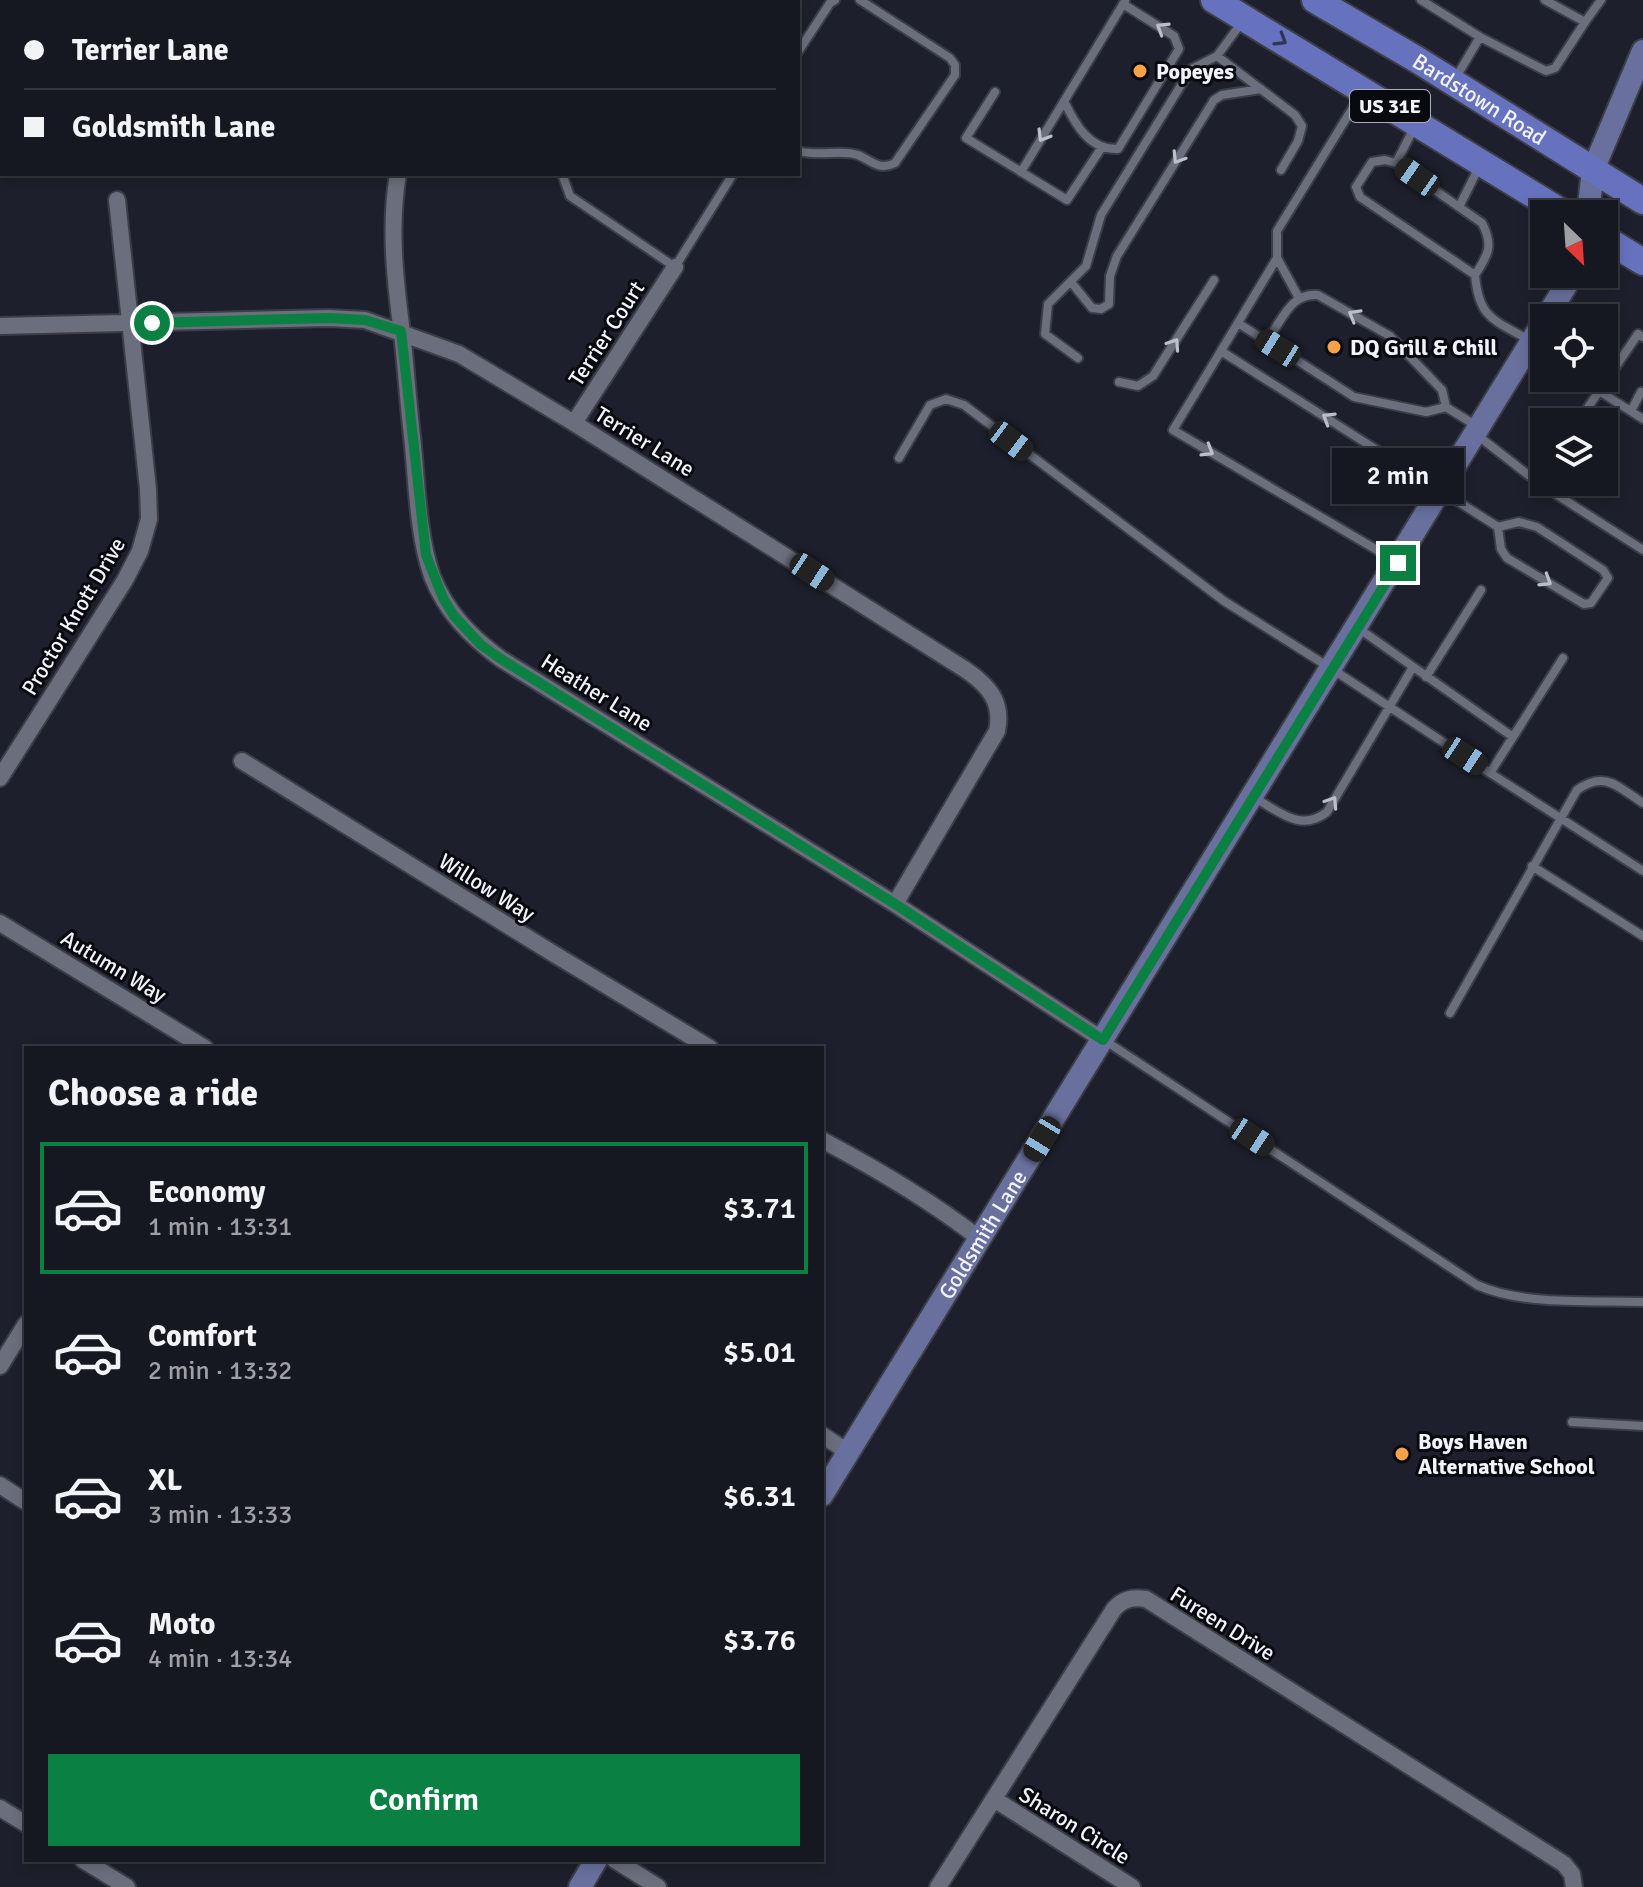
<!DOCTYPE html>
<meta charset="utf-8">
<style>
:root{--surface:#161821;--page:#23252e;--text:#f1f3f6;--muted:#9ea0a5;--line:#35373f;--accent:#0b8043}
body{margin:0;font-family:Signika,sans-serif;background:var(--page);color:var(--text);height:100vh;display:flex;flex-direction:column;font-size:30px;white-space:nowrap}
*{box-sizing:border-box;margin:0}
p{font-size:26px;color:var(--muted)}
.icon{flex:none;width:44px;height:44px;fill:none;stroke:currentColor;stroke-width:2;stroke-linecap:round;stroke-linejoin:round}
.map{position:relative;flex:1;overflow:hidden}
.side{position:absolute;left:24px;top:1046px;width:800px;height:816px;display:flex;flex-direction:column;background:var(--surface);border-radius:0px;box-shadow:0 4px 12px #0003,0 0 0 2px var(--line)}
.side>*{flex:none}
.guide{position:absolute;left:0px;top:0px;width:800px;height:176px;box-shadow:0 4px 12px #0003,0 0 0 2px var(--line);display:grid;align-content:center;height:176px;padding:0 24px;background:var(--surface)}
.needle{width:52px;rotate:155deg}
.tools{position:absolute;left:1530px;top:200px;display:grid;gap:16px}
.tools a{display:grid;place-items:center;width:88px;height:88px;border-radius:0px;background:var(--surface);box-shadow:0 4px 12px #0003,0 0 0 2px var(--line);font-size:40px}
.end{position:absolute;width:36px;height:36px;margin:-18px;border:10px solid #0b8043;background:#fff;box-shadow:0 0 0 4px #fff}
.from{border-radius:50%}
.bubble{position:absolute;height:56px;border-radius:0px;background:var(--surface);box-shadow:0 4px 12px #0003,0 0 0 2px var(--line);font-size:26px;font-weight:600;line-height:56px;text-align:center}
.car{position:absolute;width:24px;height:48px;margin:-24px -12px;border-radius:10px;box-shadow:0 0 6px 2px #0007;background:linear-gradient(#222 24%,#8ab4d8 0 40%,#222 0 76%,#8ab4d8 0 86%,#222 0)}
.guide b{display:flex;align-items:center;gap:28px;height:76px;font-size:30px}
.guide b+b{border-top:2px solid var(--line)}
.guide i{width:20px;height:20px;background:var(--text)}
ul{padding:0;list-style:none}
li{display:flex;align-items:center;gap:24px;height:132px;margin:0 16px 12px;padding:0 8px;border:4px solid transparent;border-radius:0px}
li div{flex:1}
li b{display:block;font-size:30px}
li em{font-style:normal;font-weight:600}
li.selected{border-color:var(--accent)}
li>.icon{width:72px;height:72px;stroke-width:1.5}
h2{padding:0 24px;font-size:36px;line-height:96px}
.button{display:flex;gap:16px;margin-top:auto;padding:16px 24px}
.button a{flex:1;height:92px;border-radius:0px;background:var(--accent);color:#fff;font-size:32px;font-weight:600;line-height:92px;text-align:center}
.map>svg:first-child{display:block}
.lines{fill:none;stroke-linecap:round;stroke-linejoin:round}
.lane-casing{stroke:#3b3d47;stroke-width:12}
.street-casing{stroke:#3b3d47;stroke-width:20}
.secondary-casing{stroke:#3b3d47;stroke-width:26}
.primary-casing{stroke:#3b3d47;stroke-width:30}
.lane{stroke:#6b6e7c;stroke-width:8}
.street{stroke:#6b6e7c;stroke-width:16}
.secondary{stroke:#69709d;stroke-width:22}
.primary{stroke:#6672be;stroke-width:26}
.oneway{stroke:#bcbec9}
.oneway2{stroke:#2e3455}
.route{stroke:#0b8043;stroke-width:10}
.poi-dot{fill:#f7a148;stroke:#090a0f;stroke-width:3}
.labels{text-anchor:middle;stroke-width:6;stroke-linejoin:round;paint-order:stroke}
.shield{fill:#090a0f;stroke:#acaeb5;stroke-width:2}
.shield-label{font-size:20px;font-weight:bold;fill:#f2f4fc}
.poi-label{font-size:22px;font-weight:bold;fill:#f2f4fc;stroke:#090a0f;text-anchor:start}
.street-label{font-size:22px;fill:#f2f4fc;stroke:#090a0f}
</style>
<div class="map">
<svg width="1643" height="1887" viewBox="0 0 1643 1887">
<rect width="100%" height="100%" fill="#1d202c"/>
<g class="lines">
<defs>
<path id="lane" d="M574 0 577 2
M1421 0 1480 37 1455 79
M1545 0 1585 22 1601 0
M288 2 289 0
M703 2 704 0
M1480 37 1546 71 1555 68 1585 22
M798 52 830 3 835 0
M1217 56 1295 115 1302 126 1298 141 1281 170
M995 92 966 138 1067 200 1102 147
M1064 101C1075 124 1089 150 1118 149L1179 49 1174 36 1123 4
M798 151C818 157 841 149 858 155 872 161 879 171 895 163L955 75V65L950 58 860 0
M1396 163 1414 128
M1021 172 1125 1
M562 174 570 196 675 267 733 174
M1459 207 1479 167
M1475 275C1488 255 1494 246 1482 223L1396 163 1385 160 1372 162 1356 187 1360 197 1475 275C1479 320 1495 320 1531 341
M1071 282 1092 308 1101 309 1109 304 1110 276 1117 256 1214 100 1222 95 1261 89
M1299 298 1277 258V231L1360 96
M1238 323 1277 348
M1221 351 1277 258
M1078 358 1045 334 1048 304 1086 266 1101 215 1191 69 1217 56 1242 22
M1119 382 1138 386 1153 376 1214 280
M1599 391 1643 419
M1446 407 1426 412 1354 397 1278 348 1272 333C1285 314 1293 293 1318 295L1390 336 1442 390 1446 407 1475 425
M1631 411 1641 392
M1578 422 1638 334 1643 337
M1477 435 1540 484
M899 458 930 405 946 399 964 405 1224 601 1332 669 1490 773 1513 737
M1544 477 1540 484 1643 550
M1394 560 1173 430 1221 351 1498 527 1519 522 1537 527 1603 570 1608 578 1591 603 1584 604 1507 558 1501 549 1498 527
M1358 628 1513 737 1563 658
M1426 677 1481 590
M1490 773 1643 871
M1253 797C1279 811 1300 833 1327 812L1413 667
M1532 866 1643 936
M1450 1013 1577 790C1605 770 1618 787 1643 803
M1104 1040 1477 1285C1524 1306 1591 1300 1643 1302
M1572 1422 1643 1426"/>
<path id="street" d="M254 0 258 2
M483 2 484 0
M398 174C389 227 395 280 402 333 406 367 408 402 412 436 417 482 417 532 432 576 446 612 471 637 501 659L895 904 1103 1040
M0 326 329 318 365 320 459 354 574 423 966 670C989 686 1003 702 997 731L895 904
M574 423 675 267
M242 761 554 954 710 1048
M0 778 125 580 140 551 149 519 148 489 117 200
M0 923 205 1048
M822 1140C877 1169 931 1201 980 1239
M0 1366 26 1324
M822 1435 848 1452
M0 1485 26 1502
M994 1799 1132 1887
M0 1808 26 1824
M83 1860 127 1887
M615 1860 658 1887
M938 1887 1114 1609C1123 1599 1132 1597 1146 1599L1564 1864 1572 1874 1574 1887"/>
<g id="secondary">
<path d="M1588 214 1593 170 1643 51"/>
<path d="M1546 318 1573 274"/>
<path id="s1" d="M822 1495 1544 321"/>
<path d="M580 1887 596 1860"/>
</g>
<g id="primary">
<path d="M1214 0 1565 214"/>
<path id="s2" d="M1315 0 1416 59 1643 201"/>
<path d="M1604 238 1643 262"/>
</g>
</defs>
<use href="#lane" class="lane-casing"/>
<use href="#street" class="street-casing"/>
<use href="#secondary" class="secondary-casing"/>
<use href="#primary" class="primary-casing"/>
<use href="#lane" class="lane"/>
<use href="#street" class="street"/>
<use href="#secondary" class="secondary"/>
<use href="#primary" class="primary"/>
</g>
<defs><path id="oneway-chevron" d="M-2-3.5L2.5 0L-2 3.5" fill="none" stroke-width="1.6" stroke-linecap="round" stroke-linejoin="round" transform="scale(2)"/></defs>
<g class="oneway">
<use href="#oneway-chevron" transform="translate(1162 28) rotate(-148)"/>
<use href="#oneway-chevron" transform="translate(1043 136) rotate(121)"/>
<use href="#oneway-chevron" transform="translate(1178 158) rotate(122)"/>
<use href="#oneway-chevron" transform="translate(1354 315) rotate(-150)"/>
<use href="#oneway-chevron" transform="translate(1174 344) rotate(-56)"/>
<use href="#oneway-chevron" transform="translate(1328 418) rotate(-148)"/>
<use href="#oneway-chevron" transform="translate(1208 451) rotate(31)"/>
<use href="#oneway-chevron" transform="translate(1546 581) rotate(32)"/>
<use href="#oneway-chevron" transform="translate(1332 802) rotate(-57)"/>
</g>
<use class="oneway2" href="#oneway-chevron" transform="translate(1281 40) rotate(31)"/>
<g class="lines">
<path class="route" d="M152 323 329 318 365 320 401 331 426 555 443 598 454 616 481 645 501 659 895 904 1103 1040 1398 563"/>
</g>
<g class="poi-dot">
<circle cx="1140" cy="71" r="8"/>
<circle cx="1334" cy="347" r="8"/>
<circle cx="1402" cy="1454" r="8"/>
</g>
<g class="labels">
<rect class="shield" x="1350" y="90" width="80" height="32" rx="6"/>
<g class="shield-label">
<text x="1390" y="113">US 31E</text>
</g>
<g class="poi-label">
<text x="1156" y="79">Popeyes</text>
<text x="1350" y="355">DQ Grill &amp; Chill</text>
<text x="1418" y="1449">Boys Haven<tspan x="1418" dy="25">Alternative School</tspan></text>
</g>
<g class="street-label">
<text dy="8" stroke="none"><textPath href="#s2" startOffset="192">Bardstown Road</textPath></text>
<text transform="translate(606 333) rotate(-57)" y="8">Terrier Court</text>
<text transform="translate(645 441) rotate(32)" y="8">Terrier Lane</text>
<text transform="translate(73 616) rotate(-59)" y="8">Proctor Knott Drive</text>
<text transform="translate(597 692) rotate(32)" y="8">Heather Lane</text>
<text transform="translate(487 887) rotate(32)" y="8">Willow Way</text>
<text transform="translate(114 966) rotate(31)" y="8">Autumn Way</text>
<text dy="8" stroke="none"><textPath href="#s1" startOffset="306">Goldsmith Lane</textPath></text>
<text transform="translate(1223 1623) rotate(32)" y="8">Fureen Drive</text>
<text transform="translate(1075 1825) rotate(32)" y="8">Sharon Circle</text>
</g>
</g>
</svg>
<div class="tools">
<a><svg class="needle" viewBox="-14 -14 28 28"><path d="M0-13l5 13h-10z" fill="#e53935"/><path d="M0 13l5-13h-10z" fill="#9ea0a5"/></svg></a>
<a><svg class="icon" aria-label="locate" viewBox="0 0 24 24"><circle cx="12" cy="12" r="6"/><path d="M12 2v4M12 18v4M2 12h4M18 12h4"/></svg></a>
<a><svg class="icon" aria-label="layers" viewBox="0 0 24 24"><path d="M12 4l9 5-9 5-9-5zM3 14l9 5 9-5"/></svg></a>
</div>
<i class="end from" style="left:152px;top:323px"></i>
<i class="end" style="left:1398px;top:563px"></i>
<div class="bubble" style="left:1332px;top:448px;width:132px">2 min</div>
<i class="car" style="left:1417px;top:177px;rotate:305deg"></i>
<i class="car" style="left:1278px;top:348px;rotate:302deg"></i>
<i class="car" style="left:1011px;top:441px;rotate:127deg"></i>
<i class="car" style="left:812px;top:572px;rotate:123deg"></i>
<i class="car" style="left:1465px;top:756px;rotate:123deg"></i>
<i class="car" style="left:1252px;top:1137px;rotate:123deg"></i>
<i class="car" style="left:1042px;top:1139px;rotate:211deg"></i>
<div class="guide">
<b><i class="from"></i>Terrier Lane</b>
<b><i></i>Goldsmith Lane</b>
</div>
<section class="side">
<h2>Choose a ride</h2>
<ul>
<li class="selected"><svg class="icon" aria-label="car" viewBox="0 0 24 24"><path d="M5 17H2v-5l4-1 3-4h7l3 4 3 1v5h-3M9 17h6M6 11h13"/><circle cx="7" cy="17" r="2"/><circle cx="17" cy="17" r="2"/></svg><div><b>Economy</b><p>1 min · 13:31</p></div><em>$3.71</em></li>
<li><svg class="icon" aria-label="car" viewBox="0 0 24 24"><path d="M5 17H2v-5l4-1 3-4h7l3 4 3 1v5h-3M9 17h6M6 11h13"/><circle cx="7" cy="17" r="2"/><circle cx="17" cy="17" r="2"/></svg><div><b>Comfort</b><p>2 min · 13:32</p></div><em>$5.01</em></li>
<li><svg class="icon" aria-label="car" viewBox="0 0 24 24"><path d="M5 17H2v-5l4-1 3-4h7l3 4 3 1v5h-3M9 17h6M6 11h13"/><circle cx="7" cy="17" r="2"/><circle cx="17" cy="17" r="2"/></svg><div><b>XL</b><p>3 min · 13:33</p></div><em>$6.31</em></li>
<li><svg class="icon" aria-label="car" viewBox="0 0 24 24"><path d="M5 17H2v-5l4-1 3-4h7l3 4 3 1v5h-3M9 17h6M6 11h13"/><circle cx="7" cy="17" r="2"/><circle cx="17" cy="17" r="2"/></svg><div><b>Moto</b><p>4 min · 13:34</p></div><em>$3.76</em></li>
</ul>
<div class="button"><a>Confirm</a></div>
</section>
</div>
